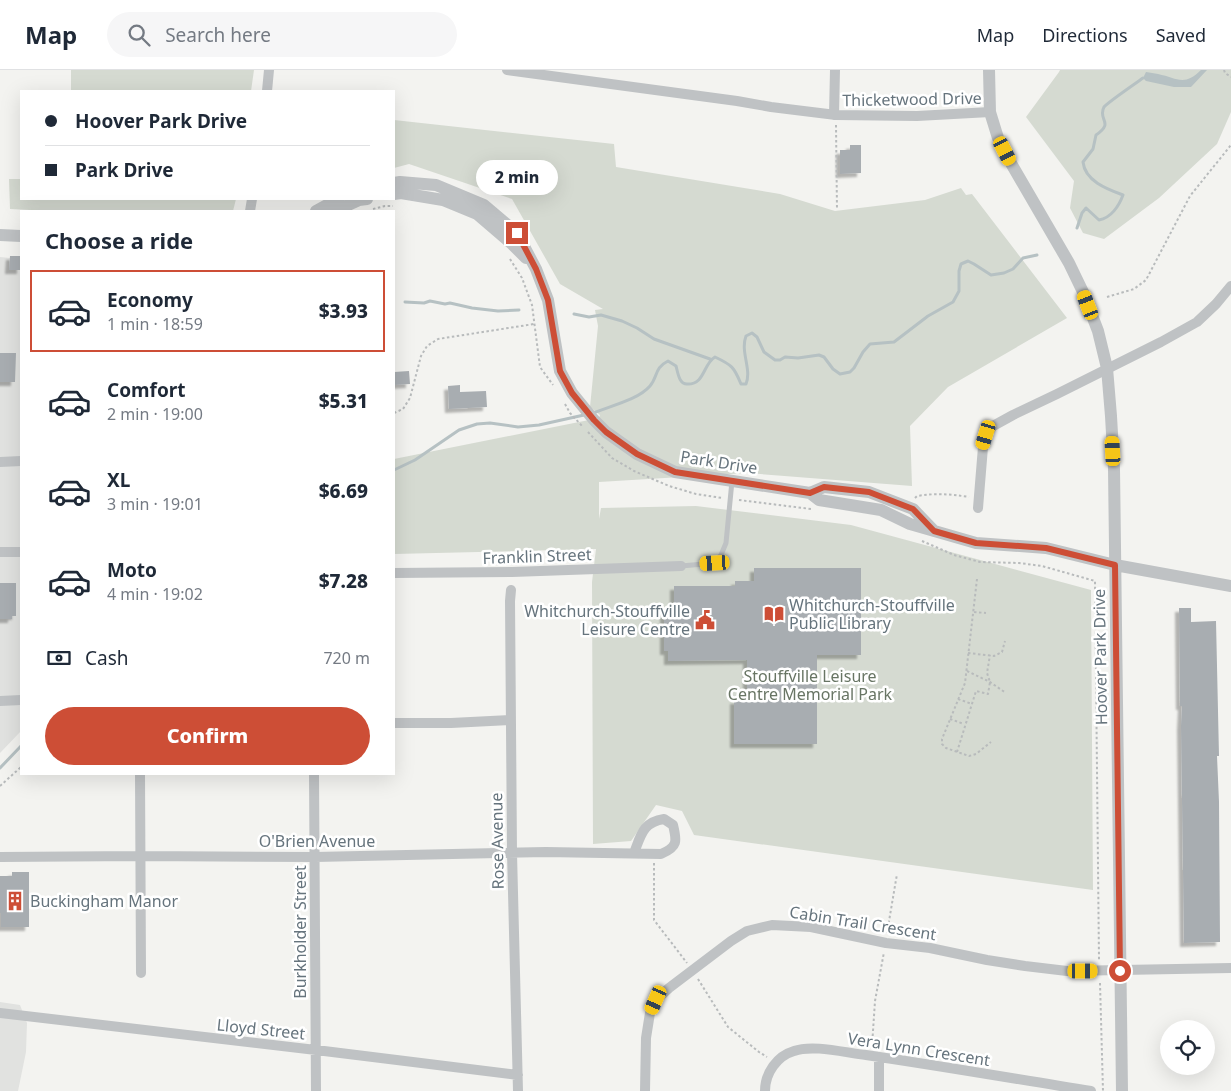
<!DOCTYPE html>
<meta charset="utf-8">
<style>
:root{--surface:#fff;--page:#f6f6f7;--text:#1f2937;--muted:#747a83;--line:#e0e1e3;--accent:#cd4e36}
body{margin:0;font-family:"Noto Sans",sans-serif;background:var(--page);color:var(--text);height:100vh;display:flex;flex-direction:column;font-size:19px;white-space:nowrap}
*{box-sizing:border-box;margin:0}
p{font-size:16px;color:var(--muted)}
.icon{flex:none;width:28px;height:28px;fill:none;stroke:currentColor;stroke-width:2;stroke-linecap:round;stroke-linejoin:round}
.map{position:relative;flex:1;overflow:hidden}
.sheet{position:absolute;left:20px;top:140px;width:375px;height:565px;display:flex;flex-direction:column;background:var(--surface);border-radius:0px;box-shadow:0 5px 20px #0002}
.sheet>*{flex:none}
.guide{position:absolute;left:20px;top:20px;width:375px;height:110px;border-radius:0px;box-shadow:0 5px 20px #0002;display:grid;align-content:center;height:110px;padding:0 25px;background:var(--surface)}
.fabs{position:absolute;left:1160px;top:950px;display:grid;gap:10px}
.fabs a{display:grid;place-items:center;width:55px;height:55px;border-radius:50%;background:var(--surface);box-shadow:0 5px 20px #0002;font-size:25px}
.end{position:absolute;width:22px;height:22px;margin:-11px;border:6px solid #cd4e36;background:#fff;box-shadow:0 0 0 2px #fff}
.from{border-radius:50%}
.bubble{position:absolute;height:35px;border-radius:18px;background:var(--surface);box-shadow:0 5px 20px #0002;font-size:16px;font-weight:800;line-height:35px;text-align:center}
.car{position:absolute;width:15px;height:30px;margin:-15px -8px;border-radius:6px;box-shadow:0 0 4px 1px #0007;background:linear-gradient(#f5c518 24%,#345 0 40%,#f5c518 0 76%,#345 0 86%,#f5c518 0)}
.guide b{display:flex;align-items:center;gap:18px;height:48px;font-size:19px}
.guide b+b{border-top:1px solid var(--line)}
.guide i{width:12px;height:12px;background:var(--text)}
ul{padding:0;list-style:none}
li{display:flex;align-items:center;gap:15px;height:82px;margin:0 10px 8px;padding:0 15px;border:2px solid transparent;border-radius:0px}
li div{flex:1}
li b{display:block;font-size:19px}
li em{font-style:normal;font-weight:800}
li.active{border-color:var(--accent)}
li>.icon{width:45px;height:45px;stroke-width:1.5}
h2{padding:0 25px;font-size:22px;line-height:60px}
.pay{display:flex;align-items:center;gap:12px;height:55px;padding:0 25px;font-size:19px}
.pay p{margin-inline-start:auto}
.action{display:flex;gap:10px;margin-top:auto;padding:10px 25px}
.action a{flex:1;height:58px;border-radius:30px;background:var(--accent);color:#fff;font-size:20px;font-weight:800;line-height:58px;text-align:center}
header{display:flex;align-items:center;gap:30px;box-sizing:border-box;height:70px;padding:0 25px;background:var(--surface);border-bottom:1px solid var(--line)}
header strong{font-size:24px}
nav{display:flex;gap:28px;margin-inline-start:auto;font-size:18px}
.search{width:350px;height:45px;background:var(--page);display:flex;align-items:center;gap:12px;box-sizing:border-box;padding:0 18px;border-radius:28px;color:var(--muted);font-size:19px}
.map>svg:first-child{display:block}
.built{fill:#e1e2e0}
.green{fill:#d5dad1}
.water{fill:#b6c1c3}
.lines{fill:none;stroke-linecap:round;stroke-linejoin:round}
.stream{stroke:#b6c1c3;stroke-width:3}
.building{fill:#a8adb1;filter:url(#shadow)}
.path{stroke:#b8bbbc;stroke-width:2;stroke-dasharray:2.5 2.5;stroke-linecap:butt}
.service{stroke:#bfc2c4;stroke-width:5}
.minor{stroke:#bfc2c4;stroke-width:10}
.tertiary{stroke:#bfc2c4;stroke-width:12}
.route{stroke:#cd4e36;stroke-width:6}
.labels{text-anchor:middle;stroke-width:5;stroke-linejoin:round;paint-order:stroke}
.street-label{font-size:16px;fill:#66747d;stroke:#fff}
.poi-label{font-size:16px;fill:#66747d;stroke:#fff;text-anchor:start}
.park-label{font-size:16px;fill:#687564;stroke:#fff}
</style>
<header>
<strong>Map</strong>
<div class="search"><svg class="icon" aria-label="search" viewBox="0 0 24 24"><circle cx="10" cy="10" r="6"/><path d="M15 15l6 6"/></svg>Search here</div>
<nav><a>Map</a><a>Directions</a><a>Saved</a></nav>
</header>
<div class="map">
<svg width="1231" height="1021" viewBox="0 0 1231 1021">
<defs>
<filter id="shadow"><feDropShadow dx="-4" dy="4" stdDeviation="1" flood-color="#0004"/></filter>
</defs>
<rect width="100%" height="100%" fill="#f3f3f0"/>
<path class="built" d="M0 187 21 189V661L0 683Z
M0 932 20 935 27 953 26 982 18 1021H0Z"/>
<path class="green" d="M71 0H254L251 21H71Z
M1060 0H1231V42L1217 74 1159 128 1104 169 1083 163 1070 138 1074 111 1026 47 1059 2Z
M394 50 614 74 616 97 780 124 835 141 925 130 961 118 966 125 972 124 1067 248 948 317 910 356 912 416 747 403 599 412V449L601 438 696 436 851 455 1091 520 1093 820 694 765 682 741 656 735 631 771 593 774 592 512 596 479 394 484V389L599 348 600 345 590 337 598 256 595 240 603 239 560 214 512 129 409 94 394 98Z
M9 109H21V129H236L233 141H49L10 139Z"/>
<path class="water" d="M1201 0H1207L1191 17H1174L1146 11 1143 8 1146 2C1150 3 1154 3 1158 4 1177 8 1184 17 1201 0Z"/>
<g class="lines">
<path class="stream" d="M1077 158 1082 143 1086 138 1099 150C1111 148 1119 136 1123 125 1107 119 1085 111 1083 92L1093 79 1096 65C1115 52 1097 50 1104 37 1108 32 1136 13 1143 8
M405 232 424 233 430 231 445 234 450 233 472 238 498 241 519 240
M574 244 589 247 601 245 622 251 637 258 654 269 710 289
M593 343C610 336 638 330 650 316 658 307 654 298 668 291L676 296C678 303 679 315 688 314 705 314 703 294 715 287 732 295 734 297 741 314H746C752 299 740 282 746 266L752 263 757 267 764 282 775 290H780L785 287 798 288 819 285 824 287 833 299 840 304 850 302 854 298 863 282 870 274 894 272 928 246 953 232 959 221V201L961 194 968 191 974 194 991 205 1004 203 1013 199 1023 188 1037 185
M394 400 415 390 459 360 477 354 490 353 518 357 539 355 584 345
M0 698 21 676"/>
</g>
<path class="building" d="M850 75H861V103L840 104V80H850Z
M10 186H21V200H9Z
M0 283H16L15 312H0Z
M409 301 410 314 394 315V302Z
M460 315V322L486 321 487 337 449 339 448 316Z
M754 498H861V585H817V674H734V630H747V590L668 591V581H664V539H674V516H735V511H754Z
M0 513H16V546H12V549H0Z
M1179 538H1191V552L1216 551 1219 686H1217L1219 732 1220 872 1184 873 1181 656 1182 636H1180Z
M12 802H29V857H1V843H0V806H12Z"/>
<g class="lines">
<path class="path" d="M1224 0 1225 3 1231 7
M836 55 837 140
M373 139 385 136H393
M510 189 522 208 532 235 540 297 553 315
M1107 227 1134 219 1146 210 1190 126 1231 75
M565 334 570 343 583 357
M394 343 403 339 410 328 421 286 427 276 438 269 534 254
M588 362 612 388 634 401 669 416 696 424 722 428
M915 428 917 426C935 423 950 424 969 427
M739 430 811 439
M922 471 954 485 980 492 1019 493 1042 496 1095 511 1099 890
M977 509 965 613 942 669V674L946 678 969 686 976 684 991 672
M974 542 986 543
M968 583 994 586 1002 582 1005 571
M967 601 990 612 1006 623
M958 629 972 634
M950 649 964 654
M957 682 976 621 988 624 990 612 987 603 990 585
M0 716 21 697
M654 793V850L687 893
M887 863 897 804
M698 909 728 957 759 982 767 987
M1100 913 1103 1021
M872 976 875 931 884 882"/>
<path class="service" d="M681 496 715 493 721 485 726 473 732 411"/>
<path class="minor" d="M507 0 737 31 771 37 836 45 917 46 990 42
M267 21 269 0
M834 45 835 0
M250 141 252 129
M0 392 21 391
M978 438 983 377 986 365 993 356 1013 345 1057 324 1161 272 1197 252 1216 234 1231 216
M0 482H21
M394 503 512 502 681 496
M511 520 510 531 512 783 518 1021
M0 631 21 630
M394 653H451L511 650
M140 704 141 903
M314 704 316 1021
M0 787 140 786 315 787 546 782 661 784C678 777 677 771 673 755L664 749C643 752 641 765 634 783
M0 943 316 980 518 1005
M645 1021 646 968 650 943 656 930 669 918 731 871 747 861 772 855 811 857 886 873 930 878 987 890 1025 896 1067 901 1231 898
M765 1021C765 1003 777 986 794 981 813 974 846 983 866 985 941 996 1016 1009 1091 1021
M879 1021V987"/>
<path class="tertiary" d="M989 0 990 42 998 68 1012 95 1069 193 1083 222 1098 261 1107 298 1111 346 1114 399 1122 1021
M394 113 400 112 436 115 484 135 517 163 536 199 548 230 560 301 572 323 594 350 606 362 637 384 675 402 810 423 819 430 881 440 910 454 976 473 1046 478 1115 495 1231 516
M394 124 401 123 443 130 477 144 512 174 526 188
M316 141 338 129
M335 141 359 130 367 129
M0 165 21 166
M810 423 824 417 869 422 913 439 934 461"/>
</g>
<g class="lines">
<path class="route" d="M517 163 536 199 548 230 560 301 572 323 594 350 606 362 637 384 675 402 810 423 824 417 869 422 913 439 934 461 976 473 1046 478 1115 495 1120 901"/>
</g>
<defs>
<symbol id="library-bare" viewBox="-9 -9 18 18"><path d="M-6-4Q-3-5.5-.7-3.5V5Q-3 3-6 4ZM6-4Q3-5.5 .7-3.5V5Q3 3 6 4Z" fill="#cd4e36" stroke="#fff" stroke-width="2.5" paint-order="stroke"/></symbol>
<symbol id="civic-bare" viewBox="-9 -9 18 18"><path d="M-.6-6.5H3V-4.5H.6V-3L4-1V1h2V6H-6V1h2V-1L-.6-3ZM-1.2 2.5V6h2.4V2.5Z" fill="#cd4e36" stroke="#fff" stroke-width="2.5" paint-order="stroke"/></symbol>
<symbol id="building-bare" viewBox="-9 -9 18 18"><path d="M-4-6H4V6H1V3H-1V6H-4ZM-2.5-4.3h1.7v1.8h-1.7ZM.8-4.3h1.7v1.8H.8ZM-2.5-1h1.7V.8h-1.7ZM.8-1h1.7V.8H.8Z" fill="#cd4e36" stroke="#fff" stroke-width="2.5" paint-order="stroke"/></symbol>
</defs>
<g fill-rule="evenodd">
<use href="#library-bare" x="760" y="530" width="28" height="28"/>
<use href="#civic-bare" x="691" y="536" width="28" height="28"/>
<use href="#building-bare" x="1" y="817" width="28" height="28"/>
</g>
<g class="labels">
<g class="street-label">
<text transform="translate(912 29) rotate(-1)" y="6">Thicketwood Drive</text>
<text transform="translate(719 392) rotate(9)" y="6">Park Drive</text>
<text transform="translate(537 486) rotate(-2)" y="6">Franklin Street</text>
<text transform="translate(1100 587) rotate(-91)" y="6">Hoover Park Drive</text>
<text x="317" y="777">O'Brien Avenue</text>
<text transform="translate(497 771) rotate(-91)" y="6">Rose Avenue</text>
<text transform="translate(863 853) rotate(9)" y="6">Cabin Trail Crescent</text>
<text transform="translate(300 862) rotate(-90)" y="6">Burkholder Street</text>
<text transform="translate(261 959) rotate(6)" y="6">Lloyd Street</text>
<text transform="translate(919 979) rotate(9)" y="6">Vera Lynn Crescent</text>
</g>
<g class="poi-label">
<text x="789" y="541">Whitchurch-Stouffville<tspan x="789" dy="18">Public Library</tspan></text>
<text x="690" y="547" text-anchor="end">Whitchurch-Stouffville<tspan x="690" dy="18">Leisure Centre</tspan></text>
<text x="30" y="837">Buckingham Manor</text>
</g>
<g class="park-label">
<text x="810" y="612">Stouffville Leisure<tspan x="810" dy="18">Centre Memorial Park</tspan></text>
</g>
</g>
</svg>
<div class="fabs">
<a><svg class="icon" aria-label="locate" viewBox="0 0 24 24"><circle cx="12" cy="12" r="6"/><path d="M12 2v4M12 18v4M2 12h4M18 12h4"/></svg></a>
</div>
<i class="end from" style="left:1120px;top:901px"></i>
<i class="end" style="left:517px;top:163px"></i>
<div class="bubble" style="left:476px;top:90px;width:82px">2 min</div>
<i class="car" style="left:1005px;top:81px;rotate:153deg"></i>
<i class="car" style="left:1088px;top:235px;rotate:339deg"></i>
<i class="car" style="left:986px;top:365px;rotate:197deg"></i>
<i class="car" style="left:1113px;top:381px;rotate:357deg"></i>
<i class="car" style="left:715px;top:493px;rotate:267deg"></i>
<i class="car" style="left:1083px;top:901px;rotate:90deg"></i>
<i class="car" style="left:656px;top:930px;rotate:204deg"></i>
<div class="guide">
<b><i class="from"></i>Hoover Park Drive</b>
<b><i></i>Park Drive</b>
</div>
<section class="sheet">
<h2>Choose a ride</h2>
<ul>
<li class="active"><svg class="icon" aria-label="car" viewBox="0 0 24 24"><path d="M5 17H2v-5l4-1 3-4h7l3 4 3 1v5h-3M9 17h6M6 11h13"/><circle cx="7" cy="17" r="2"/><circle cx="17" cy="17" r="2"/></svg><div><b>Economy</b><p>1 min · 18:59</p></div><em>$3.93</em></li>
<li><svg class="icon" aria-label="car" viewBox="0 0 24 24"><path d="M5 17H2v-5l4-1 3-4h7l3 4 3 1v5h-3M9 17h6M6 11h13"/><circle cx="7" cy="17" r="2"/><circle cx="17" cy="17" r="2"/></svg><div><b>Comfort</b><p>2 min · 19:00</p></div><em>$5.31</em></li>
<li><svg class="icon" aria-label="car" viewBox="0 0 24 24"><path d="M5 17H2v-5l4-1 3-4h7l3 4 3 1v5h-3M9 17h6M6 11h13"/><circle cx="7" cy="17" r="2"/><circle cx="17" cy="17" r="2"/></svg><div><b>XL</b><p>3 min · 19:01</p></div><em>$6.69</em></li>
<li><svg class="icon" aria-label="car" viewBox="0 0 24 24"><path d="M5 17H2v-5l4-1 3-4h7l3 4 3 1v5h-3M9 17h6M6 11h13"/><circle cx="7" cy="17" r="2"/><circle cx="17" cy="17" r="2"/></svg><div><b>Moto</b><p>4 min · 19:02</p></div><em>$7.28</em></li>
</ul>
<div class="pay"><svg class="icon" aria-label="cash" viewBox="0 0 24 24"><path d="M3 7h18v10H3z"/><circle cx="12" cy="12" r="2"/></svg>Cash<p>720 m</p></div>
<div class="action"><a>Confirm</a></div>
</section>
</div>
